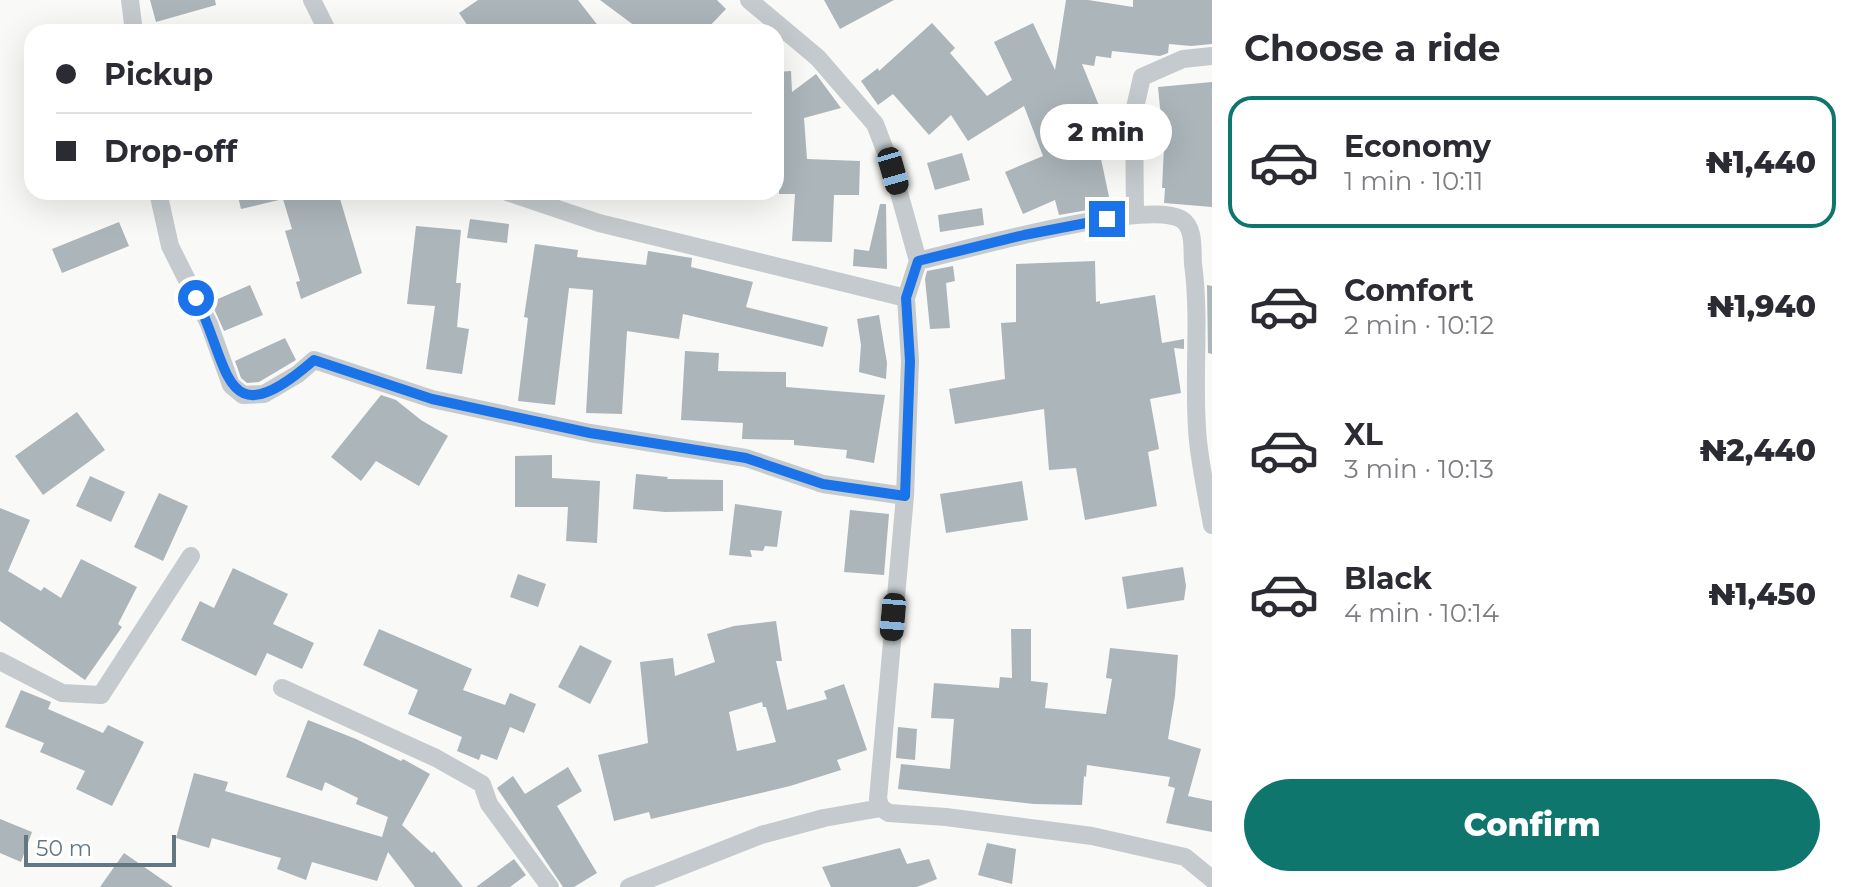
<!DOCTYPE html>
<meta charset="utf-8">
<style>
:root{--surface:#fff;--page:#f7f7f7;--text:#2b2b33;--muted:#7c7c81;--line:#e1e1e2;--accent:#0f766e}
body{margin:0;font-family:Montserrat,sans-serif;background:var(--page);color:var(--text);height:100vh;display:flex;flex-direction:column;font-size:30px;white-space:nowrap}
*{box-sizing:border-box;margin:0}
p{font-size:26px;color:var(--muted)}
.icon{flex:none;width:44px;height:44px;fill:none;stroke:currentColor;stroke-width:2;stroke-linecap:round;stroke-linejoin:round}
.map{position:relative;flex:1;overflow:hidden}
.side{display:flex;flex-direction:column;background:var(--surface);width:640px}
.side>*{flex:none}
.hud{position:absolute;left:24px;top:24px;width:760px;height:176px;border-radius:24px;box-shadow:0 8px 32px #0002;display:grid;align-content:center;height:176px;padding:0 32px;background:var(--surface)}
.scale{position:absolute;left:24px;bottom:20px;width:152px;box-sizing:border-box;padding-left:8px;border:4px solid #637783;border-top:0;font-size:22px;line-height:28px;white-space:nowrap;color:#637783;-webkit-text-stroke:6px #fff;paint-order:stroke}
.end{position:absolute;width:36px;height:36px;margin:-18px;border:10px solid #1a73e8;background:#fff;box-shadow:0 0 0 4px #fff}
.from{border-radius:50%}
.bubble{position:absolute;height:56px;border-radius:28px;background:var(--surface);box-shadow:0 8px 32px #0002;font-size:26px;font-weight:800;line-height:56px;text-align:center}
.car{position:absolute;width:24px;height:48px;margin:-24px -12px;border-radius:10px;box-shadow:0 0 6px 2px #0007;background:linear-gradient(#222 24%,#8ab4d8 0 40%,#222 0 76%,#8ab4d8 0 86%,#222 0)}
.hud b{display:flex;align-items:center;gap:28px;height:76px;font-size:30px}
.hud b+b{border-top:2px solid var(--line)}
.hud i{width:20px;height:20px;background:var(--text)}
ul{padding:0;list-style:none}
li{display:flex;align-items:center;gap:24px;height:132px;margin:0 16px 12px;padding:0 16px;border:4px solid transparent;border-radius:24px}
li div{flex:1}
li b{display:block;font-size:30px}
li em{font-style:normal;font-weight:800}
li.on{border-color:var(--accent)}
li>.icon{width:72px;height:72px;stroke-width:1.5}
h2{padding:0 32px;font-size:36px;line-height:96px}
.button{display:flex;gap:16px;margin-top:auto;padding:16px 32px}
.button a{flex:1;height:92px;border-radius:48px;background:var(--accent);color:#fff;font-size:32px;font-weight:800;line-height:92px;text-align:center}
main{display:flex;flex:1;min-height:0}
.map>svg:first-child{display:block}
.building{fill:#abb5ba;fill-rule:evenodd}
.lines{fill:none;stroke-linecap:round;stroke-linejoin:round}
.minor{stroke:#c4cacd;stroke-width:18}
.route{stroke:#1a73e8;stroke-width:10}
</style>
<main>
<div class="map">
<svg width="1212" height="887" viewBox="0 0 1212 887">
<rect width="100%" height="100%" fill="#f9f9f7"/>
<path class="building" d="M150 0H215L216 5 156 22Z
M478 0H578L603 32H472L459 13Z
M600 0H717L726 9 704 32H643Z
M824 0H894L840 29Z
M1066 0H1088L1133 7V0H1212V44L1191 46 1169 44 1168 53 1160 56 1112 51 1111 58 1096 56 1094 66 1082 64 1100 108 1079 116 1091 144 1112 136 1118 153 1101 159 1111 206 1059 215 1055 200 1023 214 1005 172 1043 156 1024 106 968 141 951 115 929 135 893 94 878 105 861 81 878 68 879 71 932 23 955 48 950 53 987 96 1012 80 994 42 1033 23 1055 70Z
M791 71 792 92 816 74 841 108 804 118 807 159 860 161 859 195H834L832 242 792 241 795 194H779L780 147H776V72Z
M1212 82V207L1164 203 1165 188H1162L1164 148 1158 87Z
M962 153 970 180 935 190 927 163Z
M237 192H338L362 273 301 299 296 282 300 281 285 231 292 229 283 199 241 209Z
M880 204H886L887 269 853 266 854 249 869 251Z
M982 208 984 225 940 232 938 215Z
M470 219 509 224 507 243 467 238Z
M119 222 129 246 62 273 52 249Z
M416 226 461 230 456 283H461L457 327 469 329 462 374 426 369 435 306 407 304Z
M535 244 578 250 577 257 646 265 648 251 692 258 691 267 753 282 746 307 828 327 823 347 683 314 679 339 627 331 622 414 586 413 593 290 569 288 555 405 518 401 528 318 524 317Z
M1095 261 1096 302 1100 301V304L1155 295 1162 343 1184 339V349L1174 348 1181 393 1150 399 1159 449 1148 452 1157 506 1085 520 1076 468 1049 470 1044 409 955 424 949 389 1005 379 1001 323 1016 322V264Z
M953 266 955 281 946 283 950 328 930 329 925 279 927 271Z
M250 285 263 315 224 331 211 302Z
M1207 285 1212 286V354L1208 353Z
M879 315 887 363 886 379 859 372 861 345 857 319Z
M285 338 296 360 259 382 247 383 241 378 235 361Z
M685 351 719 353 718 371 786 372V387L885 395 874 463 846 458 847 450 794 445V440L742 439 743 423 681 420Z
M381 395 396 400 421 420 448 436 419 486 376 461 361 481 331 457Z
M77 412 105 450 43 495 15 456Z
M552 455V478L600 481 597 543 566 541 568 507H515V456Z
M636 474 668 477 667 479 723 480V511L665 512 633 509Z
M90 476 125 492 111 522 76 506Z
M1022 481 1028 520 946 533 940 494Z
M159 493 188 506 163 561 134 547Z
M735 504 782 511 777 547 765 546 763 551 750 550 752 557 729 555Z
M0 508 30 520 8 571 41 591 44 587 61 598 81 559 137 587 118 624 122 627 85 680 0 621Z
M850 510 889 514 884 575 844 572Z
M1183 567 1186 586 1184 600 1127 609 1122 577Z
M233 568 288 594 273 624 314 643 302 669 267 653 256 676 181 640 200 601 214 608Z
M518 574 546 584 538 607 510 597Z
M776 621 782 661H776L787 710 827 699 824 691 844 684 867 750 837 760 841 770 790 786 651 819 649 812 614 821 598 755 648 743 640 662 673 658 675 676 715 662 707 634 734 626ZM762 702 763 707H766L776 742 737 751 729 712Z
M379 629 472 669 463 690 505 705 510 693 536 704 524 733 510 727 497 760 481 754 479 760 457 751 462 737 408 714 418 690 363 665Z
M1011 629H1031V681L1048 683 1045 708 1106 714 1112 679 1106 678 1110 648 1178 655 1175 696 1168 739 1201 749 1188 796 1212 801V832L1166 823 1175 788 1168 786 1170 777 1087 765 1086 777 1084 776 1082 805 1034 804 898 789 901 764 950 769 954 719 931 718 934 683 999 688 1000 677 1012 678Z
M580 645 612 661 590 704 558 687Z
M21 690 51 702 48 709 103 733 108 725 144 742 112 806 76 789 85 771 40 752 44 743 5 727Z
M308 720 356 739 401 761 403 759 430 774 402 825 432 853 434 851 463 887H415L388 852 377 881 312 862 306 880 277 869 281 858 212 838 209 848 176 838 194 773 228 782 225 791 382 837 388 817 356 804 358 798 325 782 322 791 286 777Z
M898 727 917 729 915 760 896 758Z
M568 767 582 791 557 806 597 873 574 887H563L497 788 513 776 525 794Z
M0 819 32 832 21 862 0 853Z
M987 843 1016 849 1012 884 978 875Z
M900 848 907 864 929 859 937 879 917 887H831L822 867Z
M124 853 173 887H100Z
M514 859 526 875 510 887H476Z"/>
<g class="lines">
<path class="minor" d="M130 0 134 32
M312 0 328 32
M749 0 818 58 875 124 893 171 918 261 906 298 910 361 905 496 878 799 881 808 889 813 946 817 1092 836 1185 857 1212 879
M158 192 170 246 209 324 231 385 243 395 264 394 298 374 314 360 432 399 590 433 746 458 823 484 905 496
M507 192 599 223 906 298
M1135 214 1134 112 1142 77 1183 59 1212 56
M918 261C964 250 1146 199 1181 219 1195 227 1192 250 1193 264 1201 323 1192 382 1198 441 1201 469 1207 497 1212 525
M0 661 62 693 101 695 191 556
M282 688 436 758 482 784 489 804 550 887
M629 887 761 835 824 818 881 808"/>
</g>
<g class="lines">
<path class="route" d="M196 298C231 368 222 440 314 360L432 399 590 433 746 458 823 484 905 496 910 361 906 298 918 261 1024 235 1107 219"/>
</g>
</svg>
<div class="scale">50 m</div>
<i class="end from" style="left:196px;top:298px"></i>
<i class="end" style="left:1107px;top:219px"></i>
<div class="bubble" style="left:1040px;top:104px;width:132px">2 min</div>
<i class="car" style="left:893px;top:171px;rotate:164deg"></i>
<i class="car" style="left:893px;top:617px;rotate:185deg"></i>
<div class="hud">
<b><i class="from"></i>Pickup</b>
<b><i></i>Drop-off</b>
</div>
</div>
<section class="side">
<h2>Choose a ride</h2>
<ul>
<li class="on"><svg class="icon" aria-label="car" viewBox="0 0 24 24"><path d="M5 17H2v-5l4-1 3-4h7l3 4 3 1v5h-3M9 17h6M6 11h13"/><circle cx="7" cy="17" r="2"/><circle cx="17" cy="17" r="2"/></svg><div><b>Economy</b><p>1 min · 10:11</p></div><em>₦1,440</em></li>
<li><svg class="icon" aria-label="car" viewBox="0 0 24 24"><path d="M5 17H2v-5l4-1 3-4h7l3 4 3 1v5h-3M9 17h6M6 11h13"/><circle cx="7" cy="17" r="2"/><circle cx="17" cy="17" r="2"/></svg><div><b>Comfort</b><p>2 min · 10:12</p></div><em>₦1,940</em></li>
<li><svg class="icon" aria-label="car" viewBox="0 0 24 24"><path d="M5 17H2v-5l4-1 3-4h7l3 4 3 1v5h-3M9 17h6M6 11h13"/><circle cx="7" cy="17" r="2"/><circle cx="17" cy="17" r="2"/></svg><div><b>XL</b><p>3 min · 10:13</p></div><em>₦2,440</em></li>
<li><svg class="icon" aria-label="car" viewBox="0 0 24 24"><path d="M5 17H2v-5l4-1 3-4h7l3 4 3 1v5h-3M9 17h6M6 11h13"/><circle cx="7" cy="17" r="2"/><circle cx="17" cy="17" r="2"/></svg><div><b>Black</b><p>4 min · 10:14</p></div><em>₦1,450</em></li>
</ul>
<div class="button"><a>Confirm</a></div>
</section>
</main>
